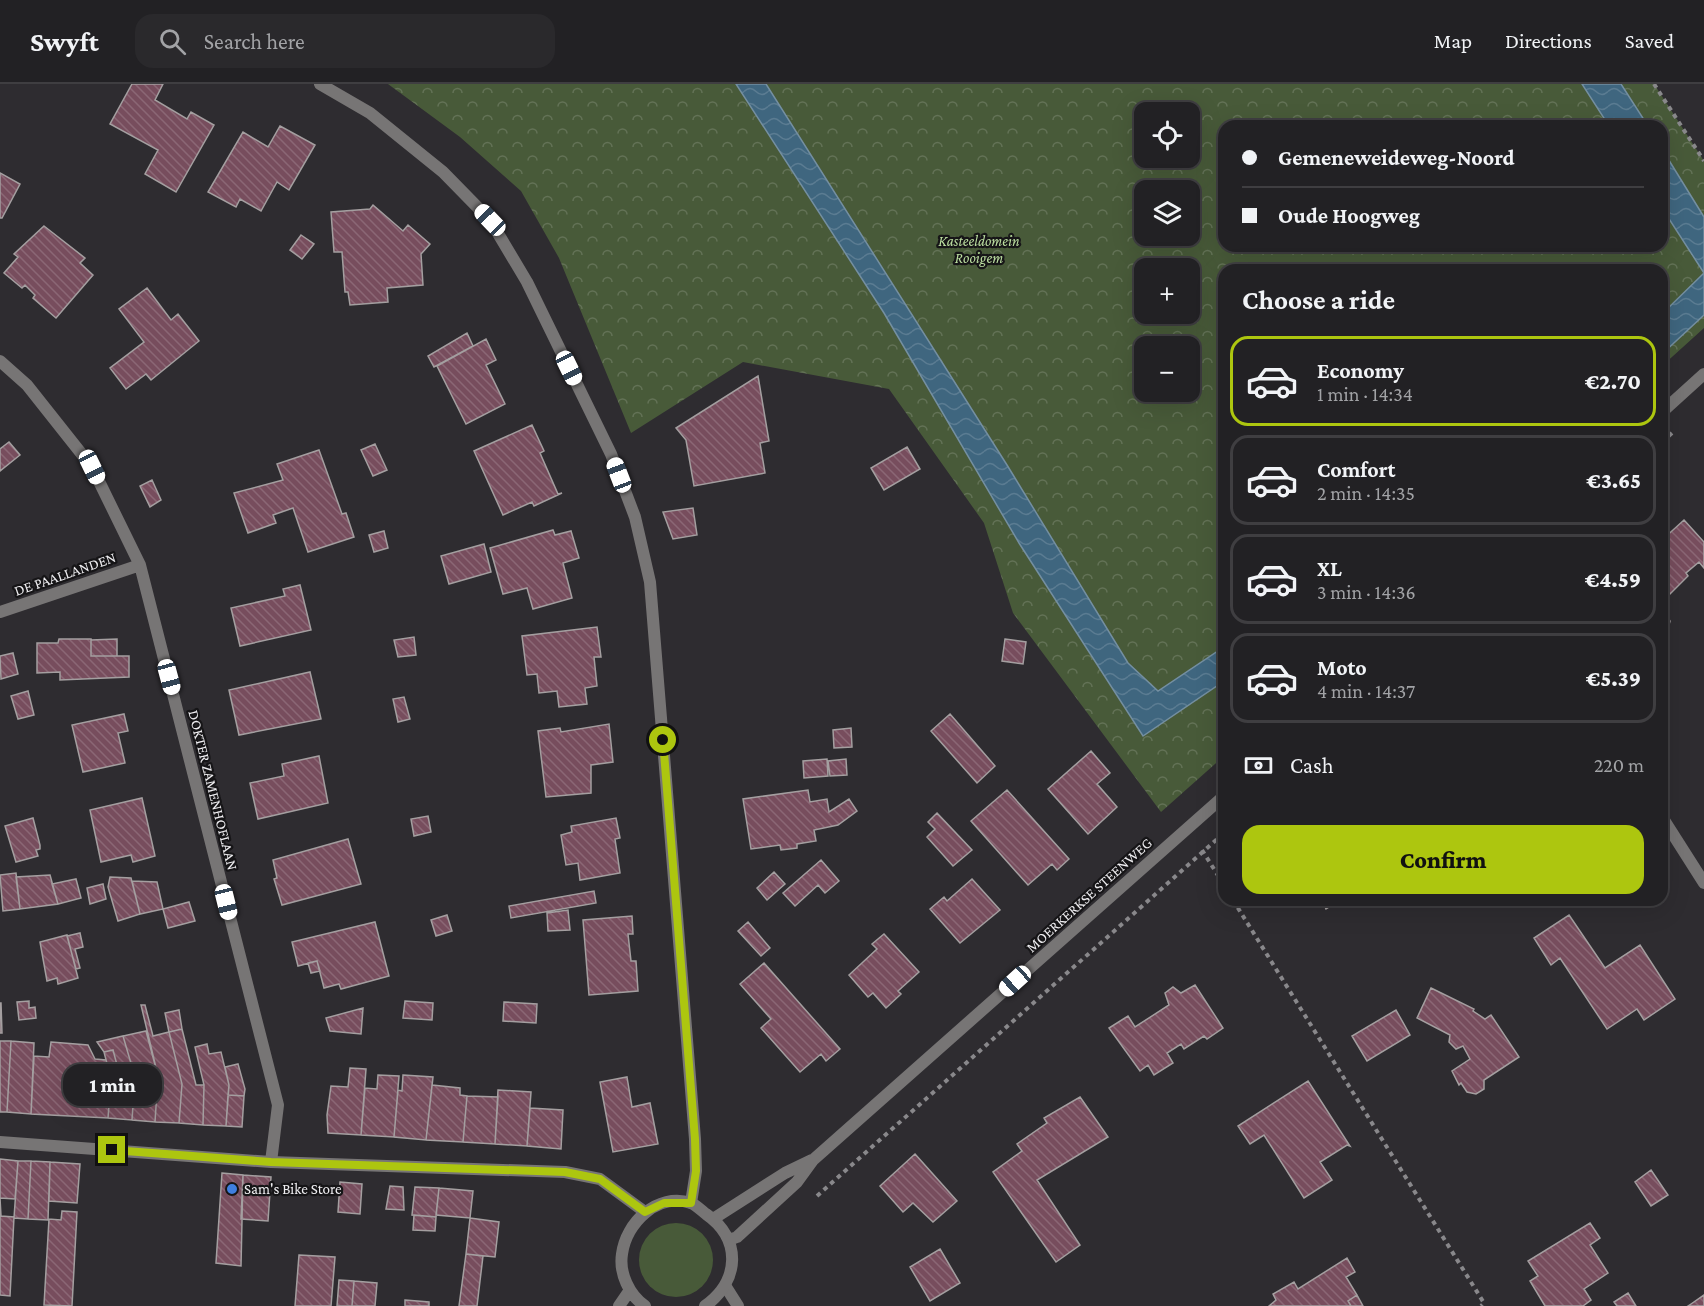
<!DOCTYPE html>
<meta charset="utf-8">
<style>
:root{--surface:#222124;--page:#2a292c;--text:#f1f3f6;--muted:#a2a3a6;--line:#3f3e41;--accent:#adc60f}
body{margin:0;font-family:"Crimson Pro",serif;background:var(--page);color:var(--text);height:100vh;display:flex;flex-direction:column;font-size:22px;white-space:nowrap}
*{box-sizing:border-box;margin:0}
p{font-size:20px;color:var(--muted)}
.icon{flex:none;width:33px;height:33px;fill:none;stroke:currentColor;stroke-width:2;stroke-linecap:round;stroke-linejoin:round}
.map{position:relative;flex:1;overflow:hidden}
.side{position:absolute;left:1218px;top:180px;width:450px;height:642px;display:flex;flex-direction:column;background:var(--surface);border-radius:18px;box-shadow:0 6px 24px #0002,0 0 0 2px var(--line)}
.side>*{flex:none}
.top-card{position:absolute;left:1218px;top:36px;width:450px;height:132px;border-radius:18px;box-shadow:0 6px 24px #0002,0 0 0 2px var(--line);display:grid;align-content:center;height:132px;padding:0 24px;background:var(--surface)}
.controls{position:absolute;left:1134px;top:18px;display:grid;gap:12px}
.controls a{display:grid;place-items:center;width:66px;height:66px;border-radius:12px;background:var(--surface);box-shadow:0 6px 24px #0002,0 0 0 2px var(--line);font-size:30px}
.end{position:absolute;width:27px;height:27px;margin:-14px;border:8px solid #adc60f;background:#111;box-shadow:0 0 0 3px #111}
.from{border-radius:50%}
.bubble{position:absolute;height:42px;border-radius:18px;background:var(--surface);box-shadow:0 6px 24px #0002,0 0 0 2px var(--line);font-size:20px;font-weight:800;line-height:42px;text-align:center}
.car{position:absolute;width:18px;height:36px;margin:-18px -9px;border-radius:8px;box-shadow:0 0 4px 2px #0007;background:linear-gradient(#fff 24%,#345 0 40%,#fff 0 76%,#345 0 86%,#fff 0)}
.top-card b{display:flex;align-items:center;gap:21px;height:57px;font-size:22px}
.top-card b+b{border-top:2px solid var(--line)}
.top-card i{width:15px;height:15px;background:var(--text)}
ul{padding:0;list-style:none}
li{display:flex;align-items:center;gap:18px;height:90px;margin:0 12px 9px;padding:0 12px;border:3px solid var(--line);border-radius:18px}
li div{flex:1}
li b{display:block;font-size:22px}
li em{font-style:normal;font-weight:800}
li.selected{border-color:var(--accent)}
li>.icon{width:54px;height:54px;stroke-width:1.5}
h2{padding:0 24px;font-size:27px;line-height:72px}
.pay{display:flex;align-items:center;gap:15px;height:66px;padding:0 24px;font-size:22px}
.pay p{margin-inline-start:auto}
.cta{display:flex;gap:12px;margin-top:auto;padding:12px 24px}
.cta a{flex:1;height:69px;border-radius:18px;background:var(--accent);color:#111;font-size:24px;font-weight:800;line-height:69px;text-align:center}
header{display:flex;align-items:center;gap:36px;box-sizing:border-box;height:84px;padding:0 30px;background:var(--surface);border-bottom:2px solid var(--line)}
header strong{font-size:28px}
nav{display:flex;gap:33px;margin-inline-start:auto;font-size:21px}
.search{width:420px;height:54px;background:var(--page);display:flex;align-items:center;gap:15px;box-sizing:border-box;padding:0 21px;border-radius:18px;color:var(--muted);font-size:22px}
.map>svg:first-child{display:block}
.green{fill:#485a39}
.forest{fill:url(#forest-crowns);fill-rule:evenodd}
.water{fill:url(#water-waves);stroke:#748fa1;stroke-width:1.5}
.building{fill:url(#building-back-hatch);stroke:#a49fa0;stroke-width:1.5}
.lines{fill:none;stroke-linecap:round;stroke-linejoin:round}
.path{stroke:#89888b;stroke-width:4;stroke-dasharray:4.5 4.5;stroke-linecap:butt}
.minor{stroke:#777575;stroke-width:12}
.tertiary{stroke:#777575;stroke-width:12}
.route{stroke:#adc60f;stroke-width:8}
.shop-dot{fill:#3f7fe0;stroke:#161517;stroke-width:2}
.labels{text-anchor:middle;stroke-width:4.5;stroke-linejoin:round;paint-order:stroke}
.park-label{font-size:15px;font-style:italic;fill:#bcdfa1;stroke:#161517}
.street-label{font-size:15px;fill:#efeef1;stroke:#161517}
.poi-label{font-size:15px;fill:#efeef1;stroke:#161517;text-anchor:start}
</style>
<header>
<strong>Swyft</strong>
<div class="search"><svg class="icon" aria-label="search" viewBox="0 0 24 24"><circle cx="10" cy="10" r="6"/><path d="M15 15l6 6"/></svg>Search here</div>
<nav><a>Map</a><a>Directions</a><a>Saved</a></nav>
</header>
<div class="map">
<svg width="1704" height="1222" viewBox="0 0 1704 1222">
<defs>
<pattern id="forest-crowns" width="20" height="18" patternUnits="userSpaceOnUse" patternTransform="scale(1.5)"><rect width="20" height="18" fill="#485a39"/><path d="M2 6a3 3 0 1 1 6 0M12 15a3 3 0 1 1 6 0" fill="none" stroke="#637256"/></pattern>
<pattern id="water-waves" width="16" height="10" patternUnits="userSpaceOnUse" patternTransform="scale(1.5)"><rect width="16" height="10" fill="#3f667f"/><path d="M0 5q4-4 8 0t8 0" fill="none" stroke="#5b7c92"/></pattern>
<pattern id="building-back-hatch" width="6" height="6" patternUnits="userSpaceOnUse" patternTransform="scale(1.5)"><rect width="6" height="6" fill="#774d5d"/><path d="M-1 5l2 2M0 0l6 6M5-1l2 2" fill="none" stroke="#8b6775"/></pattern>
</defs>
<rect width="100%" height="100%" fill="#2e2c30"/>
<path class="green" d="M639 1176a37 37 0 1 1 74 0a37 37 0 1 1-74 0Z"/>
<path class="forest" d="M388 0H1654L1704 77V244L1662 282V186H1224V672L1161 728 1013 529 984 439 889 305 743 278 631 349 559 174 521 107 460 53ZM1144 28H1190V74H1144ZM1224 42H1662V162H1224ZM1144 106H1190V152H1144ZM1144 184H1190V230H1144ZM1144 262H1190V308H1144Z"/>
<path class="water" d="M736 0H766L1007 381 1128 579 1158 607 1224 563V597L1143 652 1019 459 884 229Z
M1582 0H1621L1648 42H1609Z
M1662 65 1704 133V231L1662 270V230L1704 189 1662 124Z"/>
<path class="building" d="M132 0H163L155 16 187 35 191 28 214 41 176 108 145 90 158 66 110 40Z
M280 42 315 61 289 106 277 98 261 127 240 115 236 123 208 108 243 48 268 63Z
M0 89 20 100 2 134H0Z
M373 121 403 147 408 141 430 160 421 170 423 201 387 204 388 218 350 221 348 208H345L342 168H334L331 128 370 125Z
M44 142 85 174 80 179 93 191 56 234 33 214 35 211 25 201 22 204 4 189 18 173 14 170Z
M301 151 314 160 302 175 290 166Z
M147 204 171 236 178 230 199 257 151 296 146 290 126 305 110 284 144 258 119 225Z
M467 249 473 262 434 283 428 272Z
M486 255 496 276 486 281 505 320 466 340 437 282Z
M758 292 769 357 760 359 765 389 694 402 686 356 676 344Z
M532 341 544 367 540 369 558 410 562 409 534 422 532 418 503 431 474 367Z
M9 358 20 371 0 387V365Z
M375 360 387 386 373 392 361 366Z
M907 363 920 385 884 406 871 384Z
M319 366 342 430 346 429 354 453 308 468 293 424 273 431 276 439 248 449 234 409 283 396 277 380Z
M152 396 161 416 150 423 140 402Z
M693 424 697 451 673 455 663 428Z
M1684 436 1704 458V484L1699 478 1686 489 1688 492 1662 518V456Z
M553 446 555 451 571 447 579 474 563 479 572 514 533 525 527 504 503 510 490 464Z
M384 447 388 464 374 468 369 451Z
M484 460 491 488 449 500 441 472Z
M300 501 311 546 240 562 231 524 285 512 283 505Z
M1662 523 1670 537 1668 544 1662 548Z
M597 543 601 573H594L597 602 585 604 587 620 559 623 557 607 539 609 537 590 527 591 522 552Z
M414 553 416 571 398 573 394 556Z
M59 555H91V572H129V593L60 596V588L37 589V559H58Z
M117 555V572H91V556Z
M1005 555 1026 558 1023 580 1002 577Z
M13 569 18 590 1 595 0 572Z
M310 588 321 635 239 651 229 606Z
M28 607 34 631 18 635 11 612Z
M404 613 410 635 398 638 393 615Z
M124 630 128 647 118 649 125 679 83 688 72 641Z
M950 630 995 682 977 699 931 647Z
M609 640 613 678 591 681V709L546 713 538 647 560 644 561 648Z
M851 644 852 663 834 664 833 646Z
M1091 667 1110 689 1097 700 1117 723 1088 750 1048 705Z
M319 672 328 719 258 735 250 699 284 692 282 680Z
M827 675 828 692 804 694 803 677Z
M846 675 847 691 830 692 828 677Z
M808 706 810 718 827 715 829 728 849 715 857 727 838 741 814 746 816 757 797 760V764L781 766 780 761 751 765 743 715Z
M1007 706 1069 775 1057 786 1052 780 1028 801 971 737Z
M142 714 155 772 133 778 131 771 101 778 90 726Z
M937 729 972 766 953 782 927 753 935 745 928 738Z
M428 732 431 748 414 752 411 735Z
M33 734 40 761V765L36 766 38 772 16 778 5 742Z
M616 734 620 754 615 755 620 789 580 796 578 779 566 781 561 751 572 748 571 742Z
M348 755 361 800 282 821 274 795 277 794 273 776Z
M821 776 839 797 825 809 818 801 795 822 783 809Z
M774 788 785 800 767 816 757 804Z
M16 789 20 825 3 827 0 791Z
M50 791 58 820 20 825 16 793Z
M110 793 131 794 140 830 118 837 108 803Z
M76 795 81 814 58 820 52 800Z
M972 795 1000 826 960 859 930 825 944 813 947 817Z
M132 797 157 798 163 825 140 830Z
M103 800 106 815 90 820 87 804Z
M594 807 596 819 511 834 509 822Z
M1322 816H1340L1326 825Z
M1497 816H1516L1498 821Z
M189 818 195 837 168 844 163 825Z
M568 826 570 846 548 847 547 829Z
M447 831 452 847 436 852 431 836Z
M1569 831 1605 884 1640 861 1675 915 1644 936 1637 925 1607 945 1560 874 1551 881 1534 854Z
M632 832 633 850H628L631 877H636L638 907 589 911 583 836Z
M375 838 389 892 341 905 339 900 324 904 317 877 298 882 292 858Z
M748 838 770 864 761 872 738 847Z
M80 849 83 863 75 865 80 884 76 885 67 852Z
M884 850 919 888 898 907 901 910 886 924 873 909 868 913 849 891 877 865 872 860Z
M67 851 78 894 58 900 57 894 47 897 40 858Z
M317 877 320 887 311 889 308 879Z
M764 879 840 965 826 977 821 970 800 988 761 944 771 935 740 900Z
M1195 901 1223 944 1207 955 1204 952 1184 965 1181 960 1167 969 1173 979 1154 991 1148 981 1140 987 1109 944 1128 932 1135 943 1169 921 1165 909 1173 903 1181 909Z
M1431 904 1474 925 1473 927 1485 935 1491 931 1519 973 1484 996V1005L1476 1010 1467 1008 1461 999 1459 1001 1452 987 1470 975 1463 962 1456 965 1449 958 1450 951 1417 934Z
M29 917V924L35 923 36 934 19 936 17 918Z
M405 917 433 919 432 936 403 934Z
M504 918 537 920 536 939 503 937Z
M0 919H1L2 949H0Z
M141 921H145L153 952 169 948 182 1000 179 1039 155 1038 158 992Z
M363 924 361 950 330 947 326 934Z
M179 926 182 945 169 948 165 929Z
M1396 926 1410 951 1367 977 1352 952Z
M182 945 196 1001H204L203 1041 179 1039 182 1000 169 948Z
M146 947 158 992 155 1038 132 1036 135 993 123 952Z
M123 952 135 993 132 1036 108 1034 111 995 121 996 113 966 104 968 97 958Z
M0 957H11L7 1028H0Z
M11 957 34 959 31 1030 7 1028Z
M51 958 88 961 95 975 106 976 111 995 108 1034 31 1030 34 972 49 973Z
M207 960 209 970 221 968 229 1001 226 1042 203 1041 204 1001 195 963Z
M113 966 121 996 111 995 104 968Z
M238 980 245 1005 244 1012 228 1011 229 1001 225 983Z
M350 984 366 985 361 1051 328 1049 327 1031 331 1002 348 1003Z
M378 991 399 992 394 1053 361 1051 365 1004 377 1005Z
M403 991 433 993 426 1056 394 1053 398 1006 402 1007Z
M627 993 632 1023 650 1019 658 1060 613 1068 600 998Z
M1308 997 1350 1062 1347 1061 1320 1078 1332 1096 1304 1114 1264 1051 1250 1060 1238 1042Z
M432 1001 460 1004V1011L467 1012 463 1058 426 1056Z
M498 1006 531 1008 527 1062 495 1060Z
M228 1011 244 1012 242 1043 226 1042Z
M467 1012 498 1013 495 1060 463 1058Z
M1080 1013 1108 1053 1037 1096 1080 1161 1056 1178 993 1088 1022 1067 1017 1060 1047 1039 1044 1034Z
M530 1024 563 1026 561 1065 527 1062Z
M915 1070 957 1117 933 1138 913 1119 903 1128 880 1102Z
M0 1075 18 1077 15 1115 0 1114Z
M18 1077H31L28 1135 14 1134Z
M31 1077 50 1078 48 1136 28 1135Z
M50 1078 80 1080 77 1119 49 1117Z
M1651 1086 1668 1111 1651 1122 1635 1098Z
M222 1089 243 1091 241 1182 216 1179Z
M243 1091 271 1093 268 1137 241 1135Z
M340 1098 362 1100 360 1130 338 1128Z
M390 1102 403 1103 404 1126 386 1125Z
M415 1103 439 1104 436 1133 412 1131Z
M439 1104 473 1107 470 1134 436 1131Z
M0 1114 1 1132 14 1133 10 1212 0 1211Z
M62 1127 77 1128 72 1222 44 1221 49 1135 61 1136Z
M414 1131 436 1133 435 1147 413 1146Z
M470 1134 499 1138 495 1173 466 1170Z
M1590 1139 1600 1154 1590 1161 1608 1189 1584 1205 1591 1216 1583 1222H1545L1530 1197 1538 1192 1528 1177Z
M940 1165 960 1199 930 1217 910 1183Z
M466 1170 483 1172 477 1222H459Z
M299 1171 335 1173 331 1222H295Z
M1347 1174 1355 1188 1346 1193 1357 1211 1348 1217 1351 1222H1269L1276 1216 1273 1210 1294 1198 1298 1205Z
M339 1196 354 1197 352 1222H337Z
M354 1197 377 1199 375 1222H352Z
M1628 1209 1636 1222H1617L1614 1218Z
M1357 1211 1363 1222H1351L1348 1217Z
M1704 1211V1222H1688L1691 1220Z
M405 1216 429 1218V1222H405Z"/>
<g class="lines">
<path class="path" d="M1654 0 1704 77
M1662 358 1672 349
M1202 766 1224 801
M1233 816 1484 1219 1481 1222
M817 1112 1224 749"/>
<path class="minor" d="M320 0 370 29 443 88 490 136 527 198 611 370 635 433 650 498 695 1055 696 1087 691 1119
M0 277 27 301 92 383 140 481 278 1021 271 1078
M0 528 140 481
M1662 733 1704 799
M0 1058 271 1078 565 1088 600 1095 645 1128
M726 1203 738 1222"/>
<path class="tertiary" d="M1662 328 1704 290
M713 1135 785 1089 812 1076
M729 1156 737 1153 797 1098 813 1076 1224 712
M619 1222 630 1206
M645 1222C629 1211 619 1189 622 1170 626 1139 657 1108 691 1119 696 1121 702 1127 706 1130 742 1155 740 1197 705 1222"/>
</g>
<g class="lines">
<path class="route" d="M112 1066 271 1078 565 1088 600 1095 645 1128 664 1119H691L696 1087 695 1055 663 656"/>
</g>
<circle class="shop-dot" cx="232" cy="1105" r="6"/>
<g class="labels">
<g class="park-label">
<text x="979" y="162">Kasteeldomein<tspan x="979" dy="17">Rooigem</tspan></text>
</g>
<g class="street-label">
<text transform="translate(65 490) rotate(-19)" y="5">DE PAALLANDEN</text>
<text transform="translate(213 706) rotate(76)" y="5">DOKTER ZAMENHOFLAAN</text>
<text transform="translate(1089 811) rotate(-42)" y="5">MOERKERKSE STEENWEG</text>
</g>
<g class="poi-label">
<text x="244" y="1110">Sam's Bike Store</text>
</g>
</g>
</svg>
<div class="controls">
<a><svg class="icon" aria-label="locate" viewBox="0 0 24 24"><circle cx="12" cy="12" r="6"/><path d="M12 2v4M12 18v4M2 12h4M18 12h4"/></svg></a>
<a><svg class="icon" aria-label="layers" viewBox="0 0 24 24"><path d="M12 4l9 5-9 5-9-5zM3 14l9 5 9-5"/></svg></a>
<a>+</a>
<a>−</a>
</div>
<i class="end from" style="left:663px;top:656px"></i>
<i class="end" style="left:112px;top:1066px"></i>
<div class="bubble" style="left:63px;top:980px;width:99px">1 min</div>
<i class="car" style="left:490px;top:136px;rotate:316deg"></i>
<i class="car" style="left:569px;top:284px;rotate:154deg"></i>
<i class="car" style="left:92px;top:383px;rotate:154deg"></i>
<i class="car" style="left:619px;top:391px;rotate:339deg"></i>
<i class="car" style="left:169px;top:593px;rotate:165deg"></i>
<i class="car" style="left:226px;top:818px;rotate:166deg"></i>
<i class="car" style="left:1015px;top:897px;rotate:228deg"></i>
<div class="top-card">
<b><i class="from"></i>Gemeneweideweg-Noord</b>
<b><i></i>Oude Hoogweg</b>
</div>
<section class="side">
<h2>Choose a ride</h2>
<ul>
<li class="selected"><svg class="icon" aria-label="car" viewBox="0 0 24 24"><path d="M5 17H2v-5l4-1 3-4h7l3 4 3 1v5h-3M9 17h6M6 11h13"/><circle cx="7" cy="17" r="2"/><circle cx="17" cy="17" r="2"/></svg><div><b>Economy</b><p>1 min · 14:34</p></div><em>€2.70</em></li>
<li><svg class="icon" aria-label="car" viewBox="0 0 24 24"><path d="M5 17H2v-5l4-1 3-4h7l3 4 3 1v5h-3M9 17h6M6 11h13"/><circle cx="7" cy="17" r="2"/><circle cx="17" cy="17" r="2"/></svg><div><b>Comfort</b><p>2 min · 14:35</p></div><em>€3.65</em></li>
<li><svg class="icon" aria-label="car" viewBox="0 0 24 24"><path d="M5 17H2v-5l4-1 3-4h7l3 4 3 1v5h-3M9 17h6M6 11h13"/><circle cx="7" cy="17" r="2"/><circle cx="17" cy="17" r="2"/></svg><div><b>XL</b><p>3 min · 14:36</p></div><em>€4.59</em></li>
<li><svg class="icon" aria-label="car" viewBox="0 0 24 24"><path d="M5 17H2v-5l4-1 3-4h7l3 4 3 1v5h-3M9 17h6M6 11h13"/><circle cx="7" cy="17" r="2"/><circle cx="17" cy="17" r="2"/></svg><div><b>Moto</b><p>4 min · 14:37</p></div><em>€5.39</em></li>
</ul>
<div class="pay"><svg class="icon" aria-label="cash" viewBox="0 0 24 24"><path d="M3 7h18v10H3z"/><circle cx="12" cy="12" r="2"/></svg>Cash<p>220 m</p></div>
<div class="cta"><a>Confirm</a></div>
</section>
</div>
